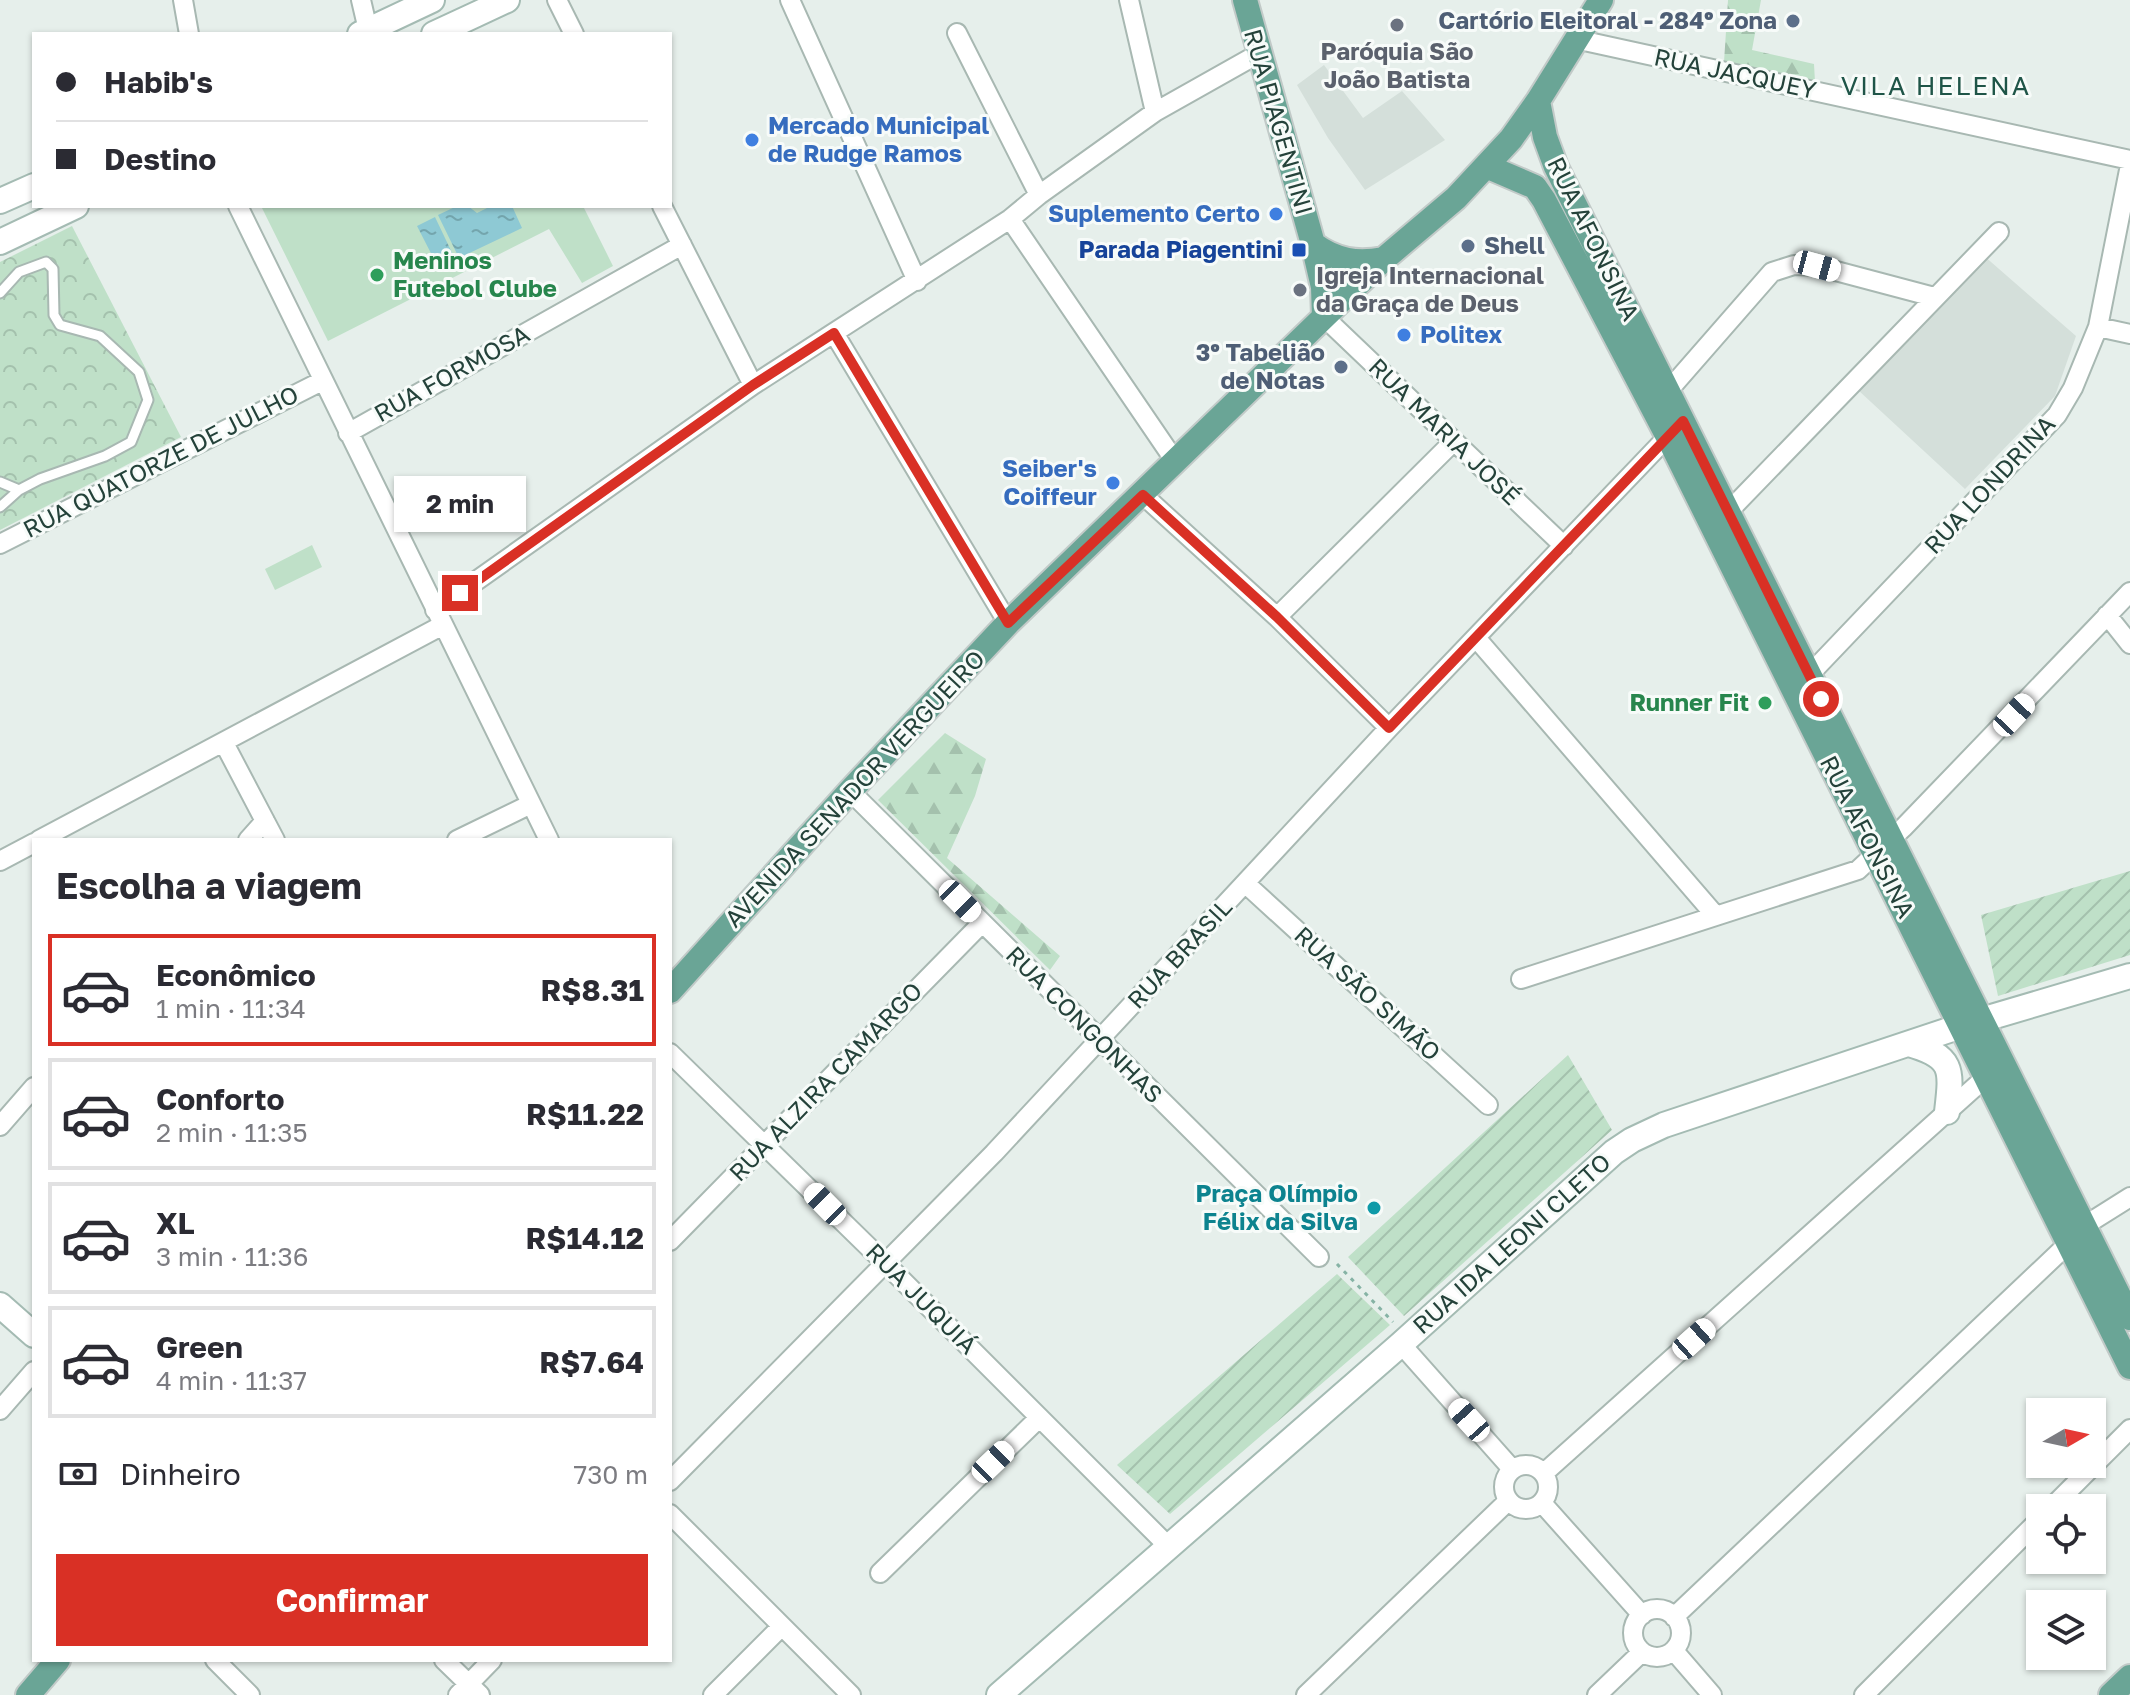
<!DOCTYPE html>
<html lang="pt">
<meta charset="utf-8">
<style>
:root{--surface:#fff;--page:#f7f7f7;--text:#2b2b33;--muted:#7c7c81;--line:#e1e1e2;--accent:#d93025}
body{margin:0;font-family:"Golos Text",sans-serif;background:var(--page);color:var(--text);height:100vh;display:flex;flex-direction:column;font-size:30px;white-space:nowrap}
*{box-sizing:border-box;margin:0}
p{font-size:26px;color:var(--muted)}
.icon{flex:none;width:44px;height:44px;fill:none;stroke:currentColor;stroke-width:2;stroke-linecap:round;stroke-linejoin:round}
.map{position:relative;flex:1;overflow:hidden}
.drawer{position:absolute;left:32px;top:838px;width:640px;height:824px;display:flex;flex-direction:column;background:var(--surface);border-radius:0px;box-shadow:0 2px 6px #0004}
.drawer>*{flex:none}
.banner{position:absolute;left:32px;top:32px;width:640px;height:176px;border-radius:0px;box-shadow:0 2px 6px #0004;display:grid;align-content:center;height:176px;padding:0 24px;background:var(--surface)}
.needle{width:52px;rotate:81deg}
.controls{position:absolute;left:2026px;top:1398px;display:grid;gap:16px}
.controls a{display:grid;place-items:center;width:80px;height:80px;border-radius:0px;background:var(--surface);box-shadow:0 2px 6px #0004;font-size:40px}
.end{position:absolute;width:36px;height:36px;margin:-18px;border:10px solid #d93025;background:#fff;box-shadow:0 0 0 4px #fff}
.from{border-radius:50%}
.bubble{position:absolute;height:56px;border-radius:0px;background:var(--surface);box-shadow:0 2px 6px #0004;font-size:26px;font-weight:700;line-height:56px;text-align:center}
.car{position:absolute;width:24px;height:48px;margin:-24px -12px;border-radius:10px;box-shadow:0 0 6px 2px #0007;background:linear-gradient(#fff 24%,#345 0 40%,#fff 0 76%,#345 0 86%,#fff 0)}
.banner b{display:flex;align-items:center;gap:28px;height:76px;font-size:30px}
.banner b+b{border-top:2px solid var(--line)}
.banner i{width:20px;height:20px;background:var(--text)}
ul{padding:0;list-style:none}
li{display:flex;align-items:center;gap:24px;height:112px;margin:0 16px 12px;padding:0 8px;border:4px solid var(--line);border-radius:0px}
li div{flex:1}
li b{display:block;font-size:30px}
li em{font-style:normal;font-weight:700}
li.current{border-color:var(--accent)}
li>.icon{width:72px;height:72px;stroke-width:1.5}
h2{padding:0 24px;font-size:36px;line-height:96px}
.pay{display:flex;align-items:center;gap:20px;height:88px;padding:0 24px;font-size:30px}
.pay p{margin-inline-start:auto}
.cta{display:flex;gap:16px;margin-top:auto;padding:16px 24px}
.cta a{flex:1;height:92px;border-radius:0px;background:var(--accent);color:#fff;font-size:32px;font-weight:700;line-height:92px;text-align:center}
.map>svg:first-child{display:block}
.built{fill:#d4dfda}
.forest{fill:url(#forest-firs)}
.park{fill:url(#park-crowns)}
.garden{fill:url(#garden-furrows)}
.pitch{fill:#bfe0c8}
.water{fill:url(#water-ripples)}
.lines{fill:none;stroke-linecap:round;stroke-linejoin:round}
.lane-casing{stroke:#a8b8b2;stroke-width:13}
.street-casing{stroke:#a8b8b2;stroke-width:22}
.secondary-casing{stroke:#a4bbb3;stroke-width:28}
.primary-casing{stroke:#c2cac8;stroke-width:28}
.path{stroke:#86b3a5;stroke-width:3;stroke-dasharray:4 6;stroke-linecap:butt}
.lane{stroke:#fff;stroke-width:9}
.street{stroke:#fff;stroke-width:18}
.secondary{stroke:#fff;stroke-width:24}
.primary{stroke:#6aa596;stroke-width:24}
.route{stroke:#d93025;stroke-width:10}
.service-dot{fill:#5c6f8a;stroke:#f7fbf9;stroke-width:3}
.worship-dot{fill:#6b7280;stroke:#f7fbf9;stroke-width:3}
.shop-dot{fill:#3f7fe0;stroke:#f7fbf9;stroke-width:3}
.transit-dot{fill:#1a4fb4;stroke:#f7fbf9;stroke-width:3}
.leisure-dot{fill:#2e9e5b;stroke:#f7fbf9;stroke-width:3}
.culture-dot{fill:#0f9aa8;stroke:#f7fbf9;stroke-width:3}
.labels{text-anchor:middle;stroke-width:6;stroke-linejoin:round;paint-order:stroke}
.service-label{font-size:24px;font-weight:bold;fill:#4e5e75;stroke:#f7fbf9;text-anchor:end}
.worship-label{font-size:24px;font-weight:bold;fill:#5b616d;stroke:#f7fbf9}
.street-label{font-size:24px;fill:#24423a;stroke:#f7fbf9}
.shop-label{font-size:24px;font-weight:bold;fill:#366cbe;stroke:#f7fbf9;text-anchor:start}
.transit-label{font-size:24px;font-weight:bold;fill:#164399;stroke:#f7fbf9;text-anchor:end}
.leisure-label{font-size:24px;font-weight:bold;fill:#27864d;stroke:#f7fbf9;text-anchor:start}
.culture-label{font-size:24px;font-weight:bold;fill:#0d838f;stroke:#f7fbf9;text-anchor:end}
.neighbourhood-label{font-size:26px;letter-spacing:2px;fill:#1f5548;stroke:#f7fbf9}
</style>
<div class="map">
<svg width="2130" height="1695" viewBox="0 0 2130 1695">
<defs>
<pattern id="forest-firs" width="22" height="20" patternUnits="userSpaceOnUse" patternTransform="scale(2)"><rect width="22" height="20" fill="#bfe0c8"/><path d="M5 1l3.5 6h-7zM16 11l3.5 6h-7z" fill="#a4c1ad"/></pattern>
<pattern id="park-crowns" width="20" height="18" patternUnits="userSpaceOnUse" patternTransform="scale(2)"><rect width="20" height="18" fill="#bfe0c8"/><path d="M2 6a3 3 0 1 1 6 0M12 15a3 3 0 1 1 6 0" fill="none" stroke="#a4c1ad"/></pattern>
<pattern id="garden-furrows" width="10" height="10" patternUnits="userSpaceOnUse" patternTransform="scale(2)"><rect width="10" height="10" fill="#bfe0c8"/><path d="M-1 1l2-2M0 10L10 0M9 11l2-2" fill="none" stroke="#a4c1ad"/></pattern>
<pattern id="water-ripples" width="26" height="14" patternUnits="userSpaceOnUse" patternTransform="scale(2)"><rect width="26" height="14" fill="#8ec9d4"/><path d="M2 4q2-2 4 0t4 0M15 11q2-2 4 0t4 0" fill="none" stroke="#74a5ad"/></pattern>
</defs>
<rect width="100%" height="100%" fill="#e6efeb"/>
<path class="built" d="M1324 65 1363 118 1402 91 1445 140 1365 190 1328 138 1297 85Z
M1983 255 2076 336 2055 396 1965 489 1858 390Z"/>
<path class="forest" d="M1728 0H1761L1752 50 1814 64 1815 82 1724 62Z
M945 733 986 759 975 796 947 858 1060 956 1050 970 878 800Z"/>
<path class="park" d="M72 226 181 437 0 530V262Z"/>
<path class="garden" d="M2130 871V955L1998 996 1981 915Z
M1568 1055 1612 1130 1404 1316 1348 1257Z
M1337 1274 1390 1325 1170 1514 1117 1465Z"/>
<path class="pitch" d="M261 206H583L613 266 582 283 549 229 328 341Z
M312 545 322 567 275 590 265 569Z"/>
<path class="water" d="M457 206H468L477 213 487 208V206H512L522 228 459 258 438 215Z
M435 217 455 259 438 267 417 226Z"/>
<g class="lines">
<defs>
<path id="lane" d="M0 293 19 272 46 262 53 269 54 315 60 325 100 336 139 372 148 400 131 442 105 456 40 479 19 490 0 507
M0 482 19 490"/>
<path id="street" d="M183 0 189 34
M361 0 368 30
M557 0 574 34
M790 0 917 281
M1129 0 1155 112
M957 33 1039 195
M1575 39 2130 160
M238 206 549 840
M662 206 753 385
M1010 219 1175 461
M1324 317 1564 546
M2098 327 2130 334
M834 333 1008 623
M1668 391 1772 272 1794 265 1817 266 1934 297
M348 433 682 245
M1143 495 1277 617 1389 728
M1728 512 1999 232
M0 544 322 381
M435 610 753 385 1010 219 1039 195 1155 112 1258 54
M2107 615 2130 644
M1277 617 1454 441
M1477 639 1715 915
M1809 675 2057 415 2073 388 2098 327 2130 165
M224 743 275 840
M850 791 1319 1257
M39 840 443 625
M248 840 265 821
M457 840 531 804
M0 861 34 843
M1246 884 1488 1105
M1521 979 1858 870 1903 828 2130 592
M670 1053 886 1264 1170 1548
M0 1126 34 1087
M670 1241 982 923
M1401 1344 1512 1469
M0 1410 34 1371
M1504 1487a22 22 0 1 1 44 0a22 22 0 1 1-44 0Z
M1544 1473 1986 1077
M670 1481 994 1153 1389 728 1674 430
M1542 1503 1642 1615
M2051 1508 2130 1429
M670 1514 851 1695
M880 1573 1039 1418
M1633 1633a24 24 0 1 1 48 0a24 24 0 1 1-48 0Z
M1674 1617 2069 1243 2084 1226 2130 1197
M1674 1651 1712 1695
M215 1660 250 1695
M444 1660 480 1695
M458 1695 492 1660
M713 1695 781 1627
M1306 1695 1508 1501
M1597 1695 1642 1652
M1864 1695 2040 1519"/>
<path id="secondary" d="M360 34 432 0
M434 34 507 0
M0 201 34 186
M0 242 76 206
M1909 1044C1954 1057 1952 1069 1947 1112
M0 1305 34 1335
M999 1695 1401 1344 1614 1152 1632 1140 1664 1125 1961 1026 2130 976"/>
<path id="primary" d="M1245 0 1313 244 1323 287 1324 317
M1538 101 1545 137 1556 167 2130 1318
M1486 166 1535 187 1544 200 1668 437 2130 1367
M1313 244C1336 261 1357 264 1384 259
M670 991 850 791 1008 623 1384 259 1456 198 1511 139 1538 101 1601 0
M28 1695 58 1660
M2111 1695 2130 1677"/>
</defs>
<use href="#lane" class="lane-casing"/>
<use href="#street" class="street-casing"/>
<use href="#secondary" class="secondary-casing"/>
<use href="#primary" class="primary-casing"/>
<path class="path" d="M1337 1264 1393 1322"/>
<use href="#lane" class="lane"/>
<use href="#street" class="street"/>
<use href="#secondary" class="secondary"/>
<use href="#primary" class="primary"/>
</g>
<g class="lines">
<path class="route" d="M460 593 753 385 834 333 1008 623 1143 495 1277 617 1389 728 1683 421 1821 699"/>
</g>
<g class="service-dot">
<circle cx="1793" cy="21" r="8"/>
<circle cx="1468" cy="246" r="8"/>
<circle cx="1341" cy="367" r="8"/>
</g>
<g class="worship-dot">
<circle cx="1397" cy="25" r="8"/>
<circle cx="1300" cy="290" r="8"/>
</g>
<g class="shop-dot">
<circle cx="752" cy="140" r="8"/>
<circle cx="1276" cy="214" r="8"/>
<circle cx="1404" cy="335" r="8"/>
<circle cx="1113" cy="483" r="8"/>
</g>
<rect class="transit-dot" x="1291" y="242" width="16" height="16" rx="4"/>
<g class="leisure-dot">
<circle cx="377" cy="275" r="8"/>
<circle cx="1765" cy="703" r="8"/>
</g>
<circle class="culture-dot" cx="1374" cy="1208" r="8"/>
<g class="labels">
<g class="service-label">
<text x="1777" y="29">Cartório Eleitoral - 284º Zona</text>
<text x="1484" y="254" text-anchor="start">Shell</text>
<text x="1325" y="361">3º Tabelião<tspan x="1325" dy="28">de Notas</tspan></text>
</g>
<g class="worship-label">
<text x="1397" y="60">Paróquia São<tspan x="1397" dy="28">João Batista</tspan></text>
<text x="1316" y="284" text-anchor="start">Igreja Internacional<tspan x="1316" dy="28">da Graça de Deus</tspan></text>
</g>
<g class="street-label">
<text transform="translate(1735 74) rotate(12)" y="8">RUA JACQUEY</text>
<text transform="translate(1278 122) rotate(74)" y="8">RUA PIAGENTINI</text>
<text transform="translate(1593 239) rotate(64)" y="8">RUA AFONSINA</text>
<text transform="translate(452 374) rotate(-29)" y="8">RUA FORMOSA</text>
<text transform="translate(1444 432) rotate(44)" y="8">RUA MARIA JOSÉ</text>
<text transform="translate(161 462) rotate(-27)" y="8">RUA QUATORZE DE JULHO</text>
<text transform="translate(1990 485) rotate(-47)" y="8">RUA LONDRINA</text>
<text transform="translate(855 789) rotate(-47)" y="8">AVENIDA SENADOR VERGUEIRO</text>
<text transform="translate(1867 837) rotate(63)" y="8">RUA AFONSINA</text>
<text transform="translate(1180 954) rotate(-47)" y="8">RUA BRASIL</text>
<text transform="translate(1367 994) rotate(42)" y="8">RUA SÃO SIMÃO</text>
<text transform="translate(1084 1025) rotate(45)" y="8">RUA CONGONHAS</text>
<text transform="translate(826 1082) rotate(-46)" y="8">RUA ALZIRA CAMARGO</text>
<text transform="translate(1512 1244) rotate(-42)" y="8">RUA IDA LEONI CLETO</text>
<text transform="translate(921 1299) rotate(45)" y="8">RUA JUQUIÁ</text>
</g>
<g class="shop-label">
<text x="768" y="134">Mercado Municipal<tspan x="768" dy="28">de Rudge Ramos</tspan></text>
<text x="1260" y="222" text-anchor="end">Suplemento Certo</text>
<text x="1420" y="343">Politex</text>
<text x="1097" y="477" text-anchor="end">Seiber's<tspan x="1097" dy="28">Coiffeur</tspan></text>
</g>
<g class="transit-label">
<text x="1283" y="258">Parada Piagentini</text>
</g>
<g class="leisure-label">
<text x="393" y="269">Meninos<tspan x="393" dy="28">Futebol Clube</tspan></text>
<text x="1749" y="711" text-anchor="end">Runner Fit</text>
</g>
<g class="culture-label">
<text x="1358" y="1202">Praça Olímpio<tspan x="1358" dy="28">Félix da Silva</tspan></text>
</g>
<g class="neighbourhood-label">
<text x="1936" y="95">VILA HELENA</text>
</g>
</g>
</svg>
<div class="controls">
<a><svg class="needle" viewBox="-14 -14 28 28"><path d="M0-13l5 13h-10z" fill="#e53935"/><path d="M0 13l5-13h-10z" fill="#7c7c81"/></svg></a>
<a><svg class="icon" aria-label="locate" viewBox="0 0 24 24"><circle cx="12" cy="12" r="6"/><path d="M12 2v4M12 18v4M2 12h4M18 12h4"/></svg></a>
<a><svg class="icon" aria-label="layers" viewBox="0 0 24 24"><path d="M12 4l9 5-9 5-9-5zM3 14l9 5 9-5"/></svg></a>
</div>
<i class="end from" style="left:1821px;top:699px"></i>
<i class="end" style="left:460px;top:593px"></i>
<div class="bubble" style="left:394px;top:476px;width:132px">2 min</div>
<i class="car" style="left:1817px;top:266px;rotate:105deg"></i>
<i class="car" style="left:2014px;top:715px;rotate:43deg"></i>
<i class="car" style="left:960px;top:901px;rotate:135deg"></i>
<i class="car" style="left:825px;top:1204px;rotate:315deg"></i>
<i class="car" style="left:1694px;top:1339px;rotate:48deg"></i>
<i class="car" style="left:1469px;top:1420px;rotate:318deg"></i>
<i class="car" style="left:993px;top:1462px;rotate:46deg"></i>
<div class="banner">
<b><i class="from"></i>Habib's</b>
<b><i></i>Destino</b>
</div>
<section class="drawer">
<h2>Escolha a viagem</h2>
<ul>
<li class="current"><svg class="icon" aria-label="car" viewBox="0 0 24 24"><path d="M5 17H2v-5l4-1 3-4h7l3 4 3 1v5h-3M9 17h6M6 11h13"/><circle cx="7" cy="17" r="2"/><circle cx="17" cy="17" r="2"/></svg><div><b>Econômico</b><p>1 min · 11:34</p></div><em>R$8.31</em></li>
<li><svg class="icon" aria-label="car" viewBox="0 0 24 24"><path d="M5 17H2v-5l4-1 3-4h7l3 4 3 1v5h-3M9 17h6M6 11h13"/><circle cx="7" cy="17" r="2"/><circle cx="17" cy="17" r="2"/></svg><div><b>Conforto</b><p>2 min · 11:35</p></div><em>R$11.22</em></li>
<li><svg class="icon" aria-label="car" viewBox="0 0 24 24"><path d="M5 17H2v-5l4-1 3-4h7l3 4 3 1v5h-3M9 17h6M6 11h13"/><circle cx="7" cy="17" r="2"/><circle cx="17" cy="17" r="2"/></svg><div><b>XL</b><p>3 min · 11:36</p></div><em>R$14.12</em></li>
<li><svg class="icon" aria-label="car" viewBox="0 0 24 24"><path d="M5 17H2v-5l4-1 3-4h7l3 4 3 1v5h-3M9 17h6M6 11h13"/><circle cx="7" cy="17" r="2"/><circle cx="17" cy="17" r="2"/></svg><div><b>Green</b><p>4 min · 11:37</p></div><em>R$7.64</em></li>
</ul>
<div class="pay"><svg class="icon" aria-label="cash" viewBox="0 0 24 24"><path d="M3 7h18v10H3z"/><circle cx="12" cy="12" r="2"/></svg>Dinheiro<p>730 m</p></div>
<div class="cta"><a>Confirmar</a></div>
</section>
</div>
